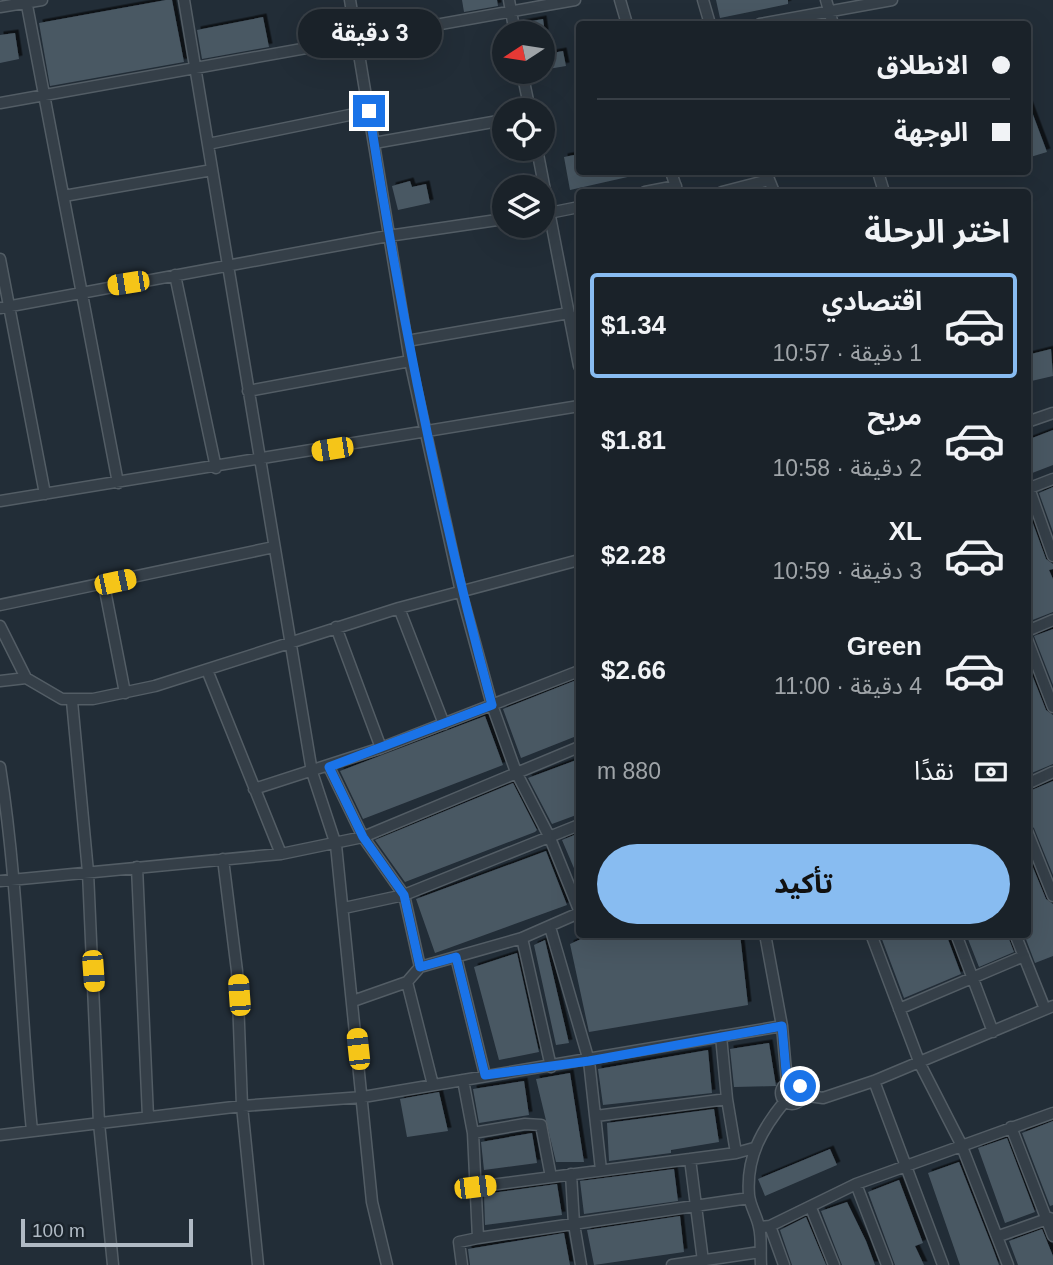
<!DOCTYPE html>
<html lang="ar">
<meta charset="utf-8">
<style>
:root{--surface:#1a2229;--page:#272f35;--text:#f1f3f6;--muted:#9fa4a8;--line:#383f46;--accent:#88bcf1}
body{margin:0;font-family:Arial,"Noto Sans Arabic",sans-serif;background:var(--page);color:var(--text);direction:rtl;height:100vh;display:flex;flex-direction:column;font-size:26px;white-space:nowrap}
*{box-sizing:border-box;margin:0}
p{font-size:23px;color:var(--muted)}
.icon{flex:none;width:38px;height:38px;fill:none;stroke:currentColor;stroke-width:2;stroke-linecap:round;stroke-linejoin:round}
.map{position:relative;flex:1;overflow:hidden;direction:ltr}
.panel{position:absolute;left:576px;top:189px;width:455px;height:749px;display:flex;flex-direction:column;background:var(--surface);border-radius:7px;box-shadow:0 7px 28px #0002,0 0 0 2px var(--line);direction:rtl}
.panel>*{flex:none}
.banner{position:absolute;left:576px;top:21px;width:455px;height:154px;border-radius:7px;box-shadow:0 7px 28px #0002,0 0 0 2px var(--line);direction:rtl;display:grid;align-content:center;height:154px;padding:0 21px;background:var(--surface)}
.needle{width:46px;rotate:258deg}
.tools{position:absolute;left:492px;top:21px;display:grid;gap:14px}
.tools a{display:grid;place-items:center;width:63px;height:63px;border-radius:50%;background:var(--surface);box-shadow:0 7px 28px #0002,0 0 0 2px var(--line);font-size:35px}
.scale{position:absolute;left:21px;bottom:18px;width:172px;box-sizing:border-box;padding-left:7px;border:4px solid #b0bac4;border-top:0;font-size:19px;line-height:24px;white-space:nowrap;color:#b0bac4;-webkit-text-stroke:5px #1b242c;paint-order:stroke}
.end{position:absolute;width:32px;height:32px;margin:-16px;border:9px solid #1a73e8;background:#fff;box-shadow:0 0 0 4px #fff}
.from{border-radius:50%}
.bubble{position:absolute;height:49px;border-radius:24px;background:var(--surface);box-shadow:0 7px 28px #0002,0 0 0 2px var(--line);font-size:23px;font-weight:700;line-height:49px;text-align:center;direction:rtl}
.car{position:absolute;width:21px;height:42px;margin:-21px -10px;border-radius:9px;box-shadow:0 0 5px 2px #0007;background:linear-gradient(#f5c518 24%,#345 0 40%,#f5c518 0 76%,#345 0 86%,#f5c518 0)}
.banner b{display:flex;align-items:center;gap:24px;height:66px;font-size:26px}
.banner b+b{border-top:2px solid var(--line)}
.banner i{width:18px;height:18px;background:var(--text)}
ul{padding:0;list-style:none}
li{display:flex;align-items:center;gap:21px;height:105px;margin:0 14px 10px;padding:0 7px;border:4px solid transparent;border-radius:7px}
li div{flex:1}
li b{display:block;font-size:26px}
li em{font-style:normal;font-weight:700}
li.current{border-color:var(--accent)}
li>.icon{width:63px;height:63px;stroke-width:1.5}
h2{padding:0 21px;font-size:32px;line-height:84px}
.pay{display:flex;align-items:center;gap:18px;height:77px;padding:0 21px;font-size:26px}
.pay p{margin-inline-start:auto}
.primary-button{display:flex;gap:14px;margin-top:auto;padding:14px 21px}
.primary-button a{flex:1;height:80px;border-radius:42px;background:var(--accent);color:#111;font-size:28px;font-weight:700;line-height:80px;text-align:center}
.map>svg:first-child{display:block}
.building{fill:#4a5863;filter:url(#shadow)}
.lines{fill:none;stroke-linecap:round;stroke-linejoin:round}
.minor-casing{stroke:#535d65;stroke-width:13}
.minor{stroke:#353f48;stroke-width:10}
.route{stroke:#1a73e8;stroke-width:9}
</style>
<div class="map">
<svg width="1053" height="1265" viewBox="0 0 1053 1265">
<defs>
<filter id="shadow"><feDropShadow dx="3.5" dy="-3.5" stdDeviation="0" flood-color="#0009"/></filter>
</defs>
<rect width="100%" height="100%" fill="#222d37"/>
<path class="building" d="M166 0H172L184 62 50 86 39 23Z
M462 0H497L498 6 464 12Z
M716 0H788V4L720 18Z
M263 17 269 47 202 59 197 30Z
M543 19 545 33H523L521 23Z
M15 33 19 59 0 63V35Z
M563 51 566 66 542 70V55Z
M1029 104 1047 152 1027 158V105Z
M579 154V172H631L632 176 570 190 564 157Z
M410 181 412 187 426 184 430 203 398 210 392 186Z
M1051 349 1053 376 1027 382V355Z
M1053 430V465L1027 475V440Z
M1053 487V532L1039 493Z
M1027 507 1046 559 1053 564V569L1049 570 1053 579V612L1030 621 1027 613Z
M1053 629V685L1034 636Z
M1027 662 1046 710 1053 715V764L1027 775Z
M579 679V735L521 758 503 709Z
M485 716 503 765 363 819 340 771Z
M579 759V814L552 824 528 778Z
M1053 781V875L1034 828 1027 823V792Z
M513 783 537 830 535 832 405 882 375 840Z
M579 833V880L562 840Z
M546 851 567 905 435 953 416 899Z
M1027 853 1046 899 1053 904V956L1035 963 1024 934H1027Z
M592 934H740L748 1005 589 1032 570 944Z
M880 934H946L961 974 904 998Z
M966 934H1007L1014 952 979 967Z
M545 940 569 1043 556 1045 534 945Z
M517 953 539 1052 499 1060 474 967Z
M769 1043 776 1086 734 1087 730 1049Z
M708 1050 712 1093 603 1105 598 1069Z
M570 1073 584 1162H556L536 1079Z
M524 1081 529 1115 479 1123 473 1089Z
M439 1092 448 1131 407 1137 400 1099Z
M714 1109 719 1142 671 1150V1153L609 1161 607 1123Z
M1053 1121V1205L1050 1206 1022 1133Z
M532 1133 537 1163 484 1170 481 1142Z
M1007 1138 1035 1212 1005 1223 978 1148Z
M830 1149 837 1165 765 1196 758 1179Z
M959 1162 992 1246 999 1265H960L928 1173Z
M674 1169 678 1201 584 1214 580 1181Z
M899 1180 923 1243 915 1246 924 1265H895L868 1192Z
M557 1184 562 1215 485 1225 484 1194Z
M847 1202 866 1241 875 1265H842L821 1211Z
M680 1216 684 1252 594 1265 587 1230Z
M806 1217 826 1265H792L780 1230Z
M1042 1229 1053 1256V1265H1018L1009 1241Z
M564 1233 570 1265H470L468 1249Z"/>
<g class="lines">
<defs>
<path id="minor" d="M26 0 118 483
M184 0 312 772 336 845 372 1202 387 1265
M350 0 410 361 461 592 492 705 516 772 550 838 579 910
M509 0 515 33
M620 0 627 24
M703 0 710 24
M826 0 833 24
M0 7 42 0
M760 24 892 0
M522 72 530 110
M0 103 575 0
M374 143 504 120
M208 144 369 111
M537 149 579 366
M671 172 677 190
M766 172 774 192
M878 172 884 192
M645 192 676 186
M722 192 769 180
M64 196 212 170
M544 214 579 207
M0 259 45 494
M175 275 216 468
M0 308 388 236 504 219
M407 341 569 313
M248 391 410 361
M1027 422 1053 413
M1029 488 1053 556
M1027 489 1053 479
M0 501 579 406
M104 585 125 693
M0 605 274 547
M399 608 444 724
M0 626 26 678 62 699H93L155 686 399 608 579 560
M336 627 381 748
M1027 631 1053 620
M1027 639 1053 707
M207 670 281 854
M0 681 26 678
M72 701 88 872 99 1123 113 1265
M0 767C19 887 20 1009 32 1131
M329 767 363 837 404 895 420 967
M1027 784 1053 772
M254 789 381 748 579 671
M1027 831 1053 896
M223 859 237 971 242 1106 258 1265
M137 867 148 1117
M0 881 281 854 363 837 579 747
M344 908 404 895 579 825
M550 927 589 1061 601 1170
M765 934 782 1026 787 1083
M871 934 920 1064 961 1144 1008 1265
M956 934 993 1032
M1015 934 1045 1009
M522 938 551 1067
M456 957 485 1075
M407 982 433 1085
M353 1001 407 982 420 967 522 938 579 913
M899 1009 1024 956
M721 1036 727 1099
M874 1081 943 1265
M781 1093a11 11 0 1 1 22 0a11 11 0 1 1-22 0Z
M802 1095 823 1098 874 1081 1053 1006
M596 1116 727 1099 736 1153
M1011 1127 1053 1236
M473 1133 525 1124 541 1125 551 1177
M0 1135 242 1106 363 1097 782 1026
M690 1159 703 1261
M571 1174 574 1224 581 1265
M856 1184 887 1265
M475 1187 736 1153 754 1148
M811 1208 834 1265
M770 1226 784 1265
M760 1227 770 1226 856 1184 1053 1113
M999 1236 1050 1218
M478 1238 749 1198
M462 1265 459 1242 478 1238 473 1133 463 1080
M672 1265 760 1252
M761 1265C760 1253 762 1239 759 1227 757 1216 750 1206 749 1195 746 1157 762 1129 785 1101"/>
</defs>
<use href="#minor" class="minor-casing"/>
<use href="#minor" class="minor"/>
</g>
<g class="lines">
<path class="route" d="M369 111C400 311 439 509 492 705L329 767 363 837 404 895 420 967 456 957 485 1075 589 1061 782 1026 787 1083 800 1086"/>
</g>
</svg>
<div class="tools">
<a><svg class="needle" viewBox="-14 -14 28 28"><path d="M0-13l5 13h-10z" fill="#e53935"/><path d="M0 13l5-13h-10z" fill="#9fa4a8"/></svg></a>
<a><svg class="icon" aria-label="locate" viewBox="0 0 24 24"><circle cx="12" cy="12" r="6"/><path d="M12 2v4M12 18v4M2 12h4M18 12h4"/></svg></a>
<a><svg class="icon" aria-label="layers" viewBox="0 0 24 24"><path d="M12 4l9 5-9 5-9-5zM3 14l9 5 9-5"/></svg></a>
</div>
<div class="scale">100 m</div>
<i class="end from" style="left:800px;top:1086px"></i>
<i class="end" style="left:369px;top:111px"></i>
<div class="bubble" style="left:298px;top:9px;width:144px">3 دقيقة</div>
<i class="car" style="left:128px;top:283px;rotate:261deg"></i>
<i class="car" style="left:332px;top:449px;rotate:261deg"></i>
<i class="car" style="left:115px;top:582px;rotate:78deg"></i>
<i class="car" style="left:93px;top:971px;rotate:176deg"></i>
<i class="car" style="left:239px;top:995px;rotate:356deg"></i>
<i class="car" style="left:358px;top:1049px;rotate:354deg"></i>
<i class="car" style="left:475px;top:1187px;rotate:83deg"></i>
<div class="banner">
<b><i class="from"></i>الانطلاق</b>
<b><i></i>الوجهة</b>
</div>
<section class="panel">
<h2>اختر الرحلة</h2>
<ul>
<li class="current"><svg class="icon" aria-label="car" viewBox="0 0 24 24"><path d="M5 17H2v-5l4-1 3-4h7l3 4 3 1v5h-3M9 17h6M6 11h13"/><circle cx="7" cy="17" r="2"/><circle cx="17" cy="17" r="2"/></svg><div><b>اقتصادي</b><p>1 دقيقة · 10:57</p></div><em>$1.34</em></li>
<li><svg class="icon" aria-label="car" viewBox="0 0 24 24"><path d="M5 17H2v-5l4-1 3-4h7l3 4 3 1v5h-3M9 17h6M6 11h13"/><circle cx="7" cy="17" r="2"/><circle cx="17" cy="17" r="2"/></svg><div><b>مريح</b><p>2 دقيقة · 10:58</p></div><em>$1.81</em></li>
<li><svg class="icon" aria-label="car" viewBox="0 0 24 24"><path d="M5 17H2v-5l4-1 3-4h7l3 4 3 1v5h-3M9 17h6M6 11h13"/><circle cx="7" cy="17" r="2"/><circle cx="17" cy="17" r="2"/></svg><div><b>XL</b><p>3 دقيقة · 10:59</p></div><em>$2.28</em></li>
<li><svg class="icon" aria-label="car" viewBox="0 0 24 24"><path d="M5 17H2v-5l4-1 3-4h7l3 4 3 1v5h-3M9 17h6M6 11h13"/><circle cx="7" cy="17" r="2"/><circle cx="17" cy="17" r="2"/></svg><div><b>Green</b><p>4 دقيقة · 11:00</p></div><em>$2.66</em></li>
</ul>
<div class="pay"><svg class="icon" aria-label="cash" viewBox="0 0 24 24"><path d="M3 7h18v10H3z"/><circle cx="12" cy="12" r="2"/></svg>نقدًا<p>880 m</p></div>
<div class="primary-button"><a>تأكيد</a></div>
</section>
</div>
